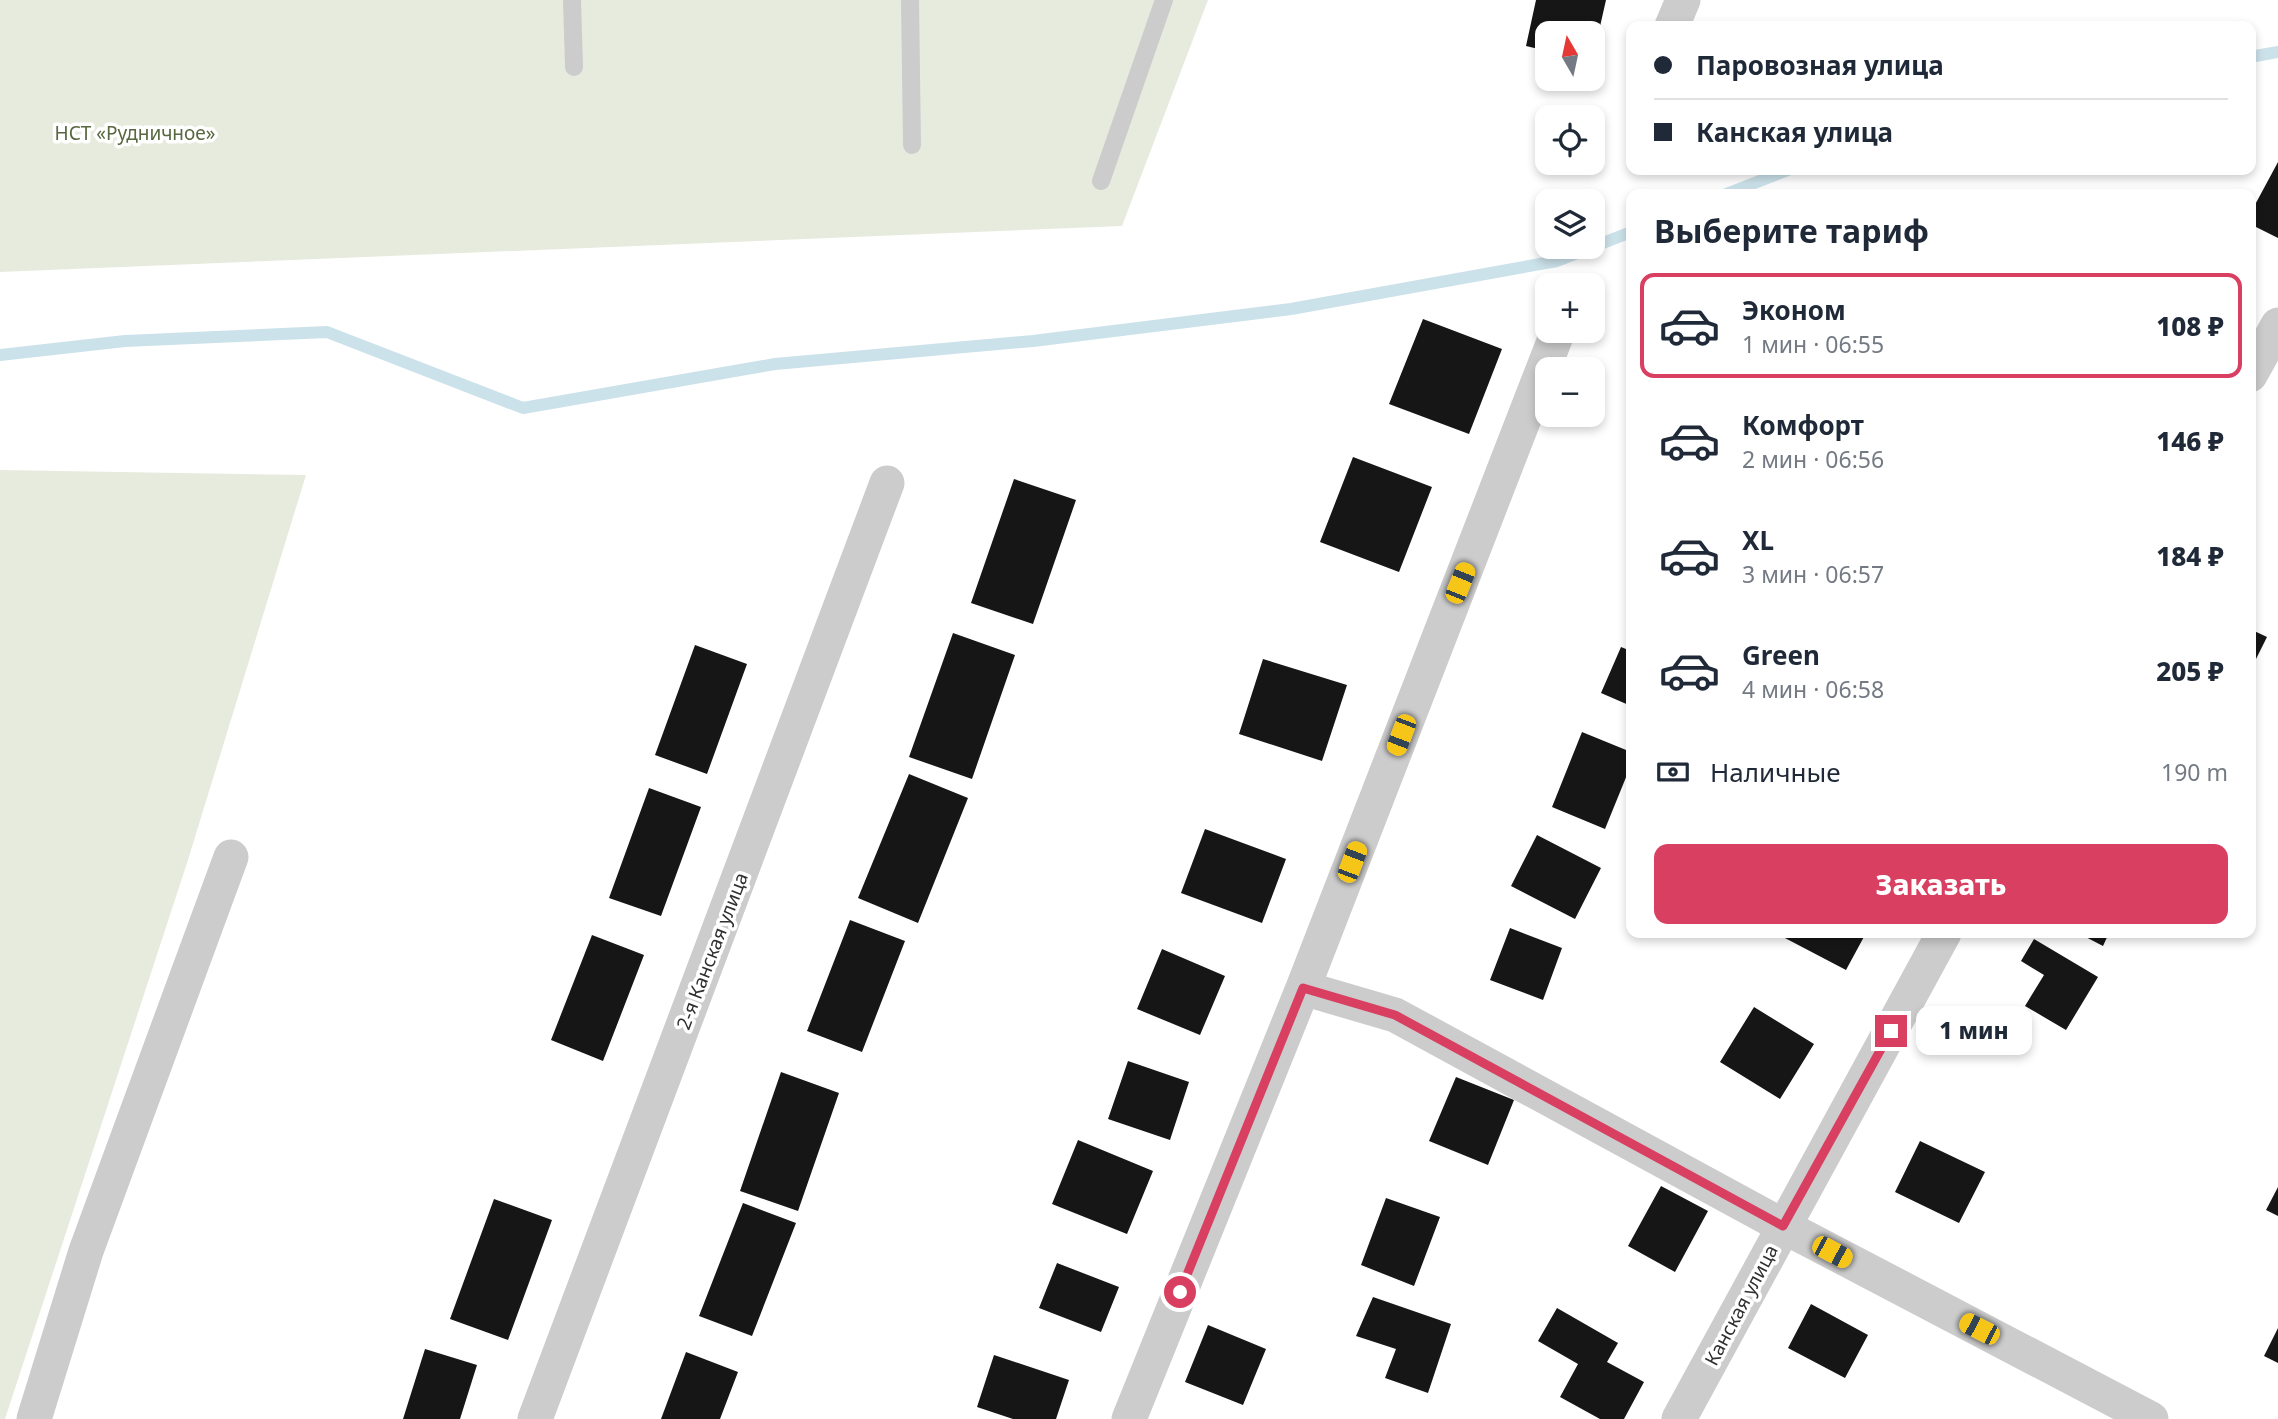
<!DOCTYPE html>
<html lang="ru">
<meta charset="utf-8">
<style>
:root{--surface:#fff;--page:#f6f6f7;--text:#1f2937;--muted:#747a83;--line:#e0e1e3;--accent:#d83f60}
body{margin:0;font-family:"Noto Sans",sans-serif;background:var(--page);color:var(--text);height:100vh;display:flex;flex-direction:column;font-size:26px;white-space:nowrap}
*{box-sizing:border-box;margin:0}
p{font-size:23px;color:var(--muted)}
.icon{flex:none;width:38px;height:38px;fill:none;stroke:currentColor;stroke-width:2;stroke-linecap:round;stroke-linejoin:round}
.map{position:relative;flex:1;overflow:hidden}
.sheet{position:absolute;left:1626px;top:189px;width:630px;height:749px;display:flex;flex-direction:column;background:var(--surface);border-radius:14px;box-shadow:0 4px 10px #0003}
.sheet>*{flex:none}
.banner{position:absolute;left:1626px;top:21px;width:630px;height:154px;border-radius:14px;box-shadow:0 4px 10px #0003;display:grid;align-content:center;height:154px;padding:0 28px;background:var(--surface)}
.needle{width:46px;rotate:351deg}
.tools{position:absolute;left:1535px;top:21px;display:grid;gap:14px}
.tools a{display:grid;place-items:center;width:70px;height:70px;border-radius:14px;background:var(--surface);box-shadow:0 4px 10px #0003;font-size:35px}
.end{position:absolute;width:32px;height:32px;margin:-16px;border:9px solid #d83f60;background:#fff;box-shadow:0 0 0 4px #fff}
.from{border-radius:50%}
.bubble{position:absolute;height:49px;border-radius:14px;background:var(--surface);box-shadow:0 4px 10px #0003;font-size:23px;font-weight:800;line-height:49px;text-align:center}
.car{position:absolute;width:21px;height:42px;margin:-21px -10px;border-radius:9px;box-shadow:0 0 5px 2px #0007;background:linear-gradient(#f5c518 24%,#345 0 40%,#f5c518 0 76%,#345 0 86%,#f5c518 0)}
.banner b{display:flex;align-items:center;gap:24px;height:66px;font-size:26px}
.banner b+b{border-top:2px solid var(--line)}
.banner i{width:18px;height:18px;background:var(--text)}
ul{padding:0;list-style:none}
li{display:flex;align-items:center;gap:21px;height:105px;margin:0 14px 10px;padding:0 14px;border:4px solid transparent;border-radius:14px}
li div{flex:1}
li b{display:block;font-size:26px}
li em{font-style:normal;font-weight:800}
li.current{border-color:var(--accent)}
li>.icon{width:63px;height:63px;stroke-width:1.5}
h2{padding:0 28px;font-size:32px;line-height:84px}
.pay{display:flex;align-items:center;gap:18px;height:77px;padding:0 28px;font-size:26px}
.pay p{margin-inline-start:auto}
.button{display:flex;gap:14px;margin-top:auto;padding:14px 28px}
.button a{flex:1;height:80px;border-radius:14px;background:var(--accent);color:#fff;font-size:28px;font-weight:800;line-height:80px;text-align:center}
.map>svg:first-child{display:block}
.green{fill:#e7ebde}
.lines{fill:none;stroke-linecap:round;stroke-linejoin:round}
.stream{stroke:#cce2ea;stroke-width:12}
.building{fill:#161616}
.lane{stroke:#ccc;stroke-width:18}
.street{stroke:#ccc;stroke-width:35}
.route{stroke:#d83f60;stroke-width:9}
.labels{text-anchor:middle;stroke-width:7;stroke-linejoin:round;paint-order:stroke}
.park-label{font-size:19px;fill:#586840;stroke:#fff}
.street-label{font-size:19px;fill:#2f2f2f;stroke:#fff}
</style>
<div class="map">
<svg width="2278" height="1419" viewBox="0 0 2278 1419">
<rect width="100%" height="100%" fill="#fff"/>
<path class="green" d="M0 0H1208L1122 226 0 272Z
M0 470 306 475 188 860 5 1419H0Z"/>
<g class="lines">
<path class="stream" d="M2250 57 2278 52
M1726 194 1788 170
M0 355 125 341 327 332 523 408 775 364 1033 341 1291 309 1557 261 1631 232"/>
</g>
<path class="building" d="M1536 0H1606L1594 53 1592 33H1547V51L1526 46Z
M2278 162V238L2250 224V214Z
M1423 319 1502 349 1469 434 1389 404Z
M1353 457 1432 487 1399 572 1320 542Z
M1014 479 1076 500 1033 624 971 603Z
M2250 629 2267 637 2250 671Z
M953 633 1015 655 972 779 909 757Z
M695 645 747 664 707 774 655 755Z
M1621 647 1631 651V706L1601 693Z
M1263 659 1347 685 1322 761 1239 734Z
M1582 732 1631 752V765L1605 829 1552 807Z
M909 774 968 798 918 923 858 898Z
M649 788 701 807 661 916 609 898Z
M1205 829 1286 859 1262 923 1181 893Z
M1537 835 1601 868 1575 919 1511 886Z
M850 920 905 941 862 1052 807 1031Z
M1510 928 1562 948 1543 1000 1490 980Z
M1785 933H1866L1846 970 1783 937Z
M2078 933H2109L2103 946Z
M592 935 644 955 603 1061 551 1040Z
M2034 939 2098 977 2066 1030 2025 1006 2044 975 2021 961Z
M1162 949 1225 976 1200 1035 1137 1009Z
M1754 1007 1814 1044 1780 1099 1720 1062Z
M1128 1061 1189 1082 1170 1140 1108 1119Z
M781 1072 839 1093 798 1211 740 1191Z
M1456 1077 1514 1100 1488 1165 1429 1141Z
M1078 1140 1153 1171 1127 1234 1052 1204Z
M1920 1141 1985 1172 1959 1223 1895 1192Z
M1661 1186 1708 1211 1675 1272 1628 1246Z
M2278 1187V1216L2266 1210Z
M1386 1198 1440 1217 1414 1286 1361 1265Z
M494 1199 552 1220 508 1340 450 1319Z
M743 1203 796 1223 752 1336 699 1316Z
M1057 1263 1119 1287 1101 1332 1039 1308Z
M1373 1297 1451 1324 1428 1393 1385 1378 1396 1349 1356 1336Z
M1811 1304 1868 1335 1845 1378 1788 1348Z
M1557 1308 1618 1343 1607 1362 1644 1382 1624 1419H1600L1560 1397 1578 1364 1538 1341Z
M1208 1325 1266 1349 1243 1405 1185 1382Z
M2278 1328V1363L2264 1356Z
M425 1349 477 1365 460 1419H403Z
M686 1352 738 1372 720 1419H661Z
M994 1355 1069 1380 1056 1419H1013L977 1407Z"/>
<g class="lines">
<path class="lane" d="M572 0 574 67
M910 0 912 145
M1101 181 1164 0"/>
<path class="street" d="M1672 26 1683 0
M2250 375 2278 325
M1303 988 1395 1015 1783 1226 2151 1419
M34 1419 86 1251 231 857
M535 1419 887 483
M1129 1419 1303 988 1558 331
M1679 1419 1944 933"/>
</g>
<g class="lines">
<path class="route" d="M1180 1292 1303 988 1395 1015 1783 1226 1891 1031"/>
</g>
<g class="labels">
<g class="park-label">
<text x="135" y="140">НСТ «Рудничное»</text>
</g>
<g class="street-label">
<text transform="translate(712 951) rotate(-69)" y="7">2-я Канская улица</text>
<text transform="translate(1741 1305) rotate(-62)" y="7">Канская улица</text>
</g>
</g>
</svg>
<div class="tools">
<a><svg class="needle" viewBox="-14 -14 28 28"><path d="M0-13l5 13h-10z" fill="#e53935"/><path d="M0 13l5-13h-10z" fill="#747a83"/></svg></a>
<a><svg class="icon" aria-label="locate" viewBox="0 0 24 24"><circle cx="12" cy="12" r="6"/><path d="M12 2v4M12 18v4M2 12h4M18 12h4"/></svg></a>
<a><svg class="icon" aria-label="layers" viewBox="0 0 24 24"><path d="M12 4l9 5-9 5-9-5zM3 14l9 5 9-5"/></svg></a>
<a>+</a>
<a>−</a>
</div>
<i class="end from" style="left:1180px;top:1292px"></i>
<i class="end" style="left:1891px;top:1031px"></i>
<div class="bubble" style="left:1916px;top:1006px;width:116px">1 мин</div>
<i class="car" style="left:1460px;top:583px;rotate:22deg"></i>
<i class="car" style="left:1401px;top:735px;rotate:201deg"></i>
<i class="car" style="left:1352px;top:862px;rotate:21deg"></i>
<i class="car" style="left:1832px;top:1252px;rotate:118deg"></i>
<i class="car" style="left:1979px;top:1329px;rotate:297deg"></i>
<div class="banner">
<b><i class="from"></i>Паровозная улица</b>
<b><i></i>Канская улица</b>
</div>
<section class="sheet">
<h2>Выберите тариф</h2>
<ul>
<li class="current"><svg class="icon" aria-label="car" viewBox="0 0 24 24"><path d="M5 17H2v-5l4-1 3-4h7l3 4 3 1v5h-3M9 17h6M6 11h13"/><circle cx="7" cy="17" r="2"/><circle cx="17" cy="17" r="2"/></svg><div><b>Эконом</b><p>1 мин · 06:55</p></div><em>108 ₽</em></li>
<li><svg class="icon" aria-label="car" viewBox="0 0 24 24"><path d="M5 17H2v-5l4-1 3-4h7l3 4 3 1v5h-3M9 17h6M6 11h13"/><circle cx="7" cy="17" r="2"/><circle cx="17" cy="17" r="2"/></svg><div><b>Комфорт</b><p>2 мин · 06:56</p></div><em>146 ₽</em></li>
<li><svg class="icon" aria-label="car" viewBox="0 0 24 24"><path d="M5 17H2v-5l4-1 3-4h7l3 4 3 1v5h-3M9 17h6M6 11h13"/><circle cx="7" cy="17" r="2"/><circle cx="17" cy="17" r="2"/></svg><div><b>XL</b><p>3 мин · 06:57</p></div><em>184 ₽</em></li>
<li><svg class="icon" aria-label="car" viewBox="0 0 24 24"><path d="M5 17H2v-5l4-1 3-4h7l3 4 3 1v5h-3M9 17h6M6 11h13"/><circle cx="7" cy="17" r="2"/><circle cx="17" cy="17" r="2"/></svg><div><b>Green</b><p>4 мин · 06:58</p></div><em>205 ₽</em></li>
</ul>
<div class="pay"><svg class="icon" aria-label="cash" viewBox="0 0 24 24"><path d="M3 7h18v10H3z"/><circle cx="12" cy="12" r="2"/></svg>Наличные<p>190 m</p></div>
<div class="button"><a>Заказать</a></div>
</section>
</div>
